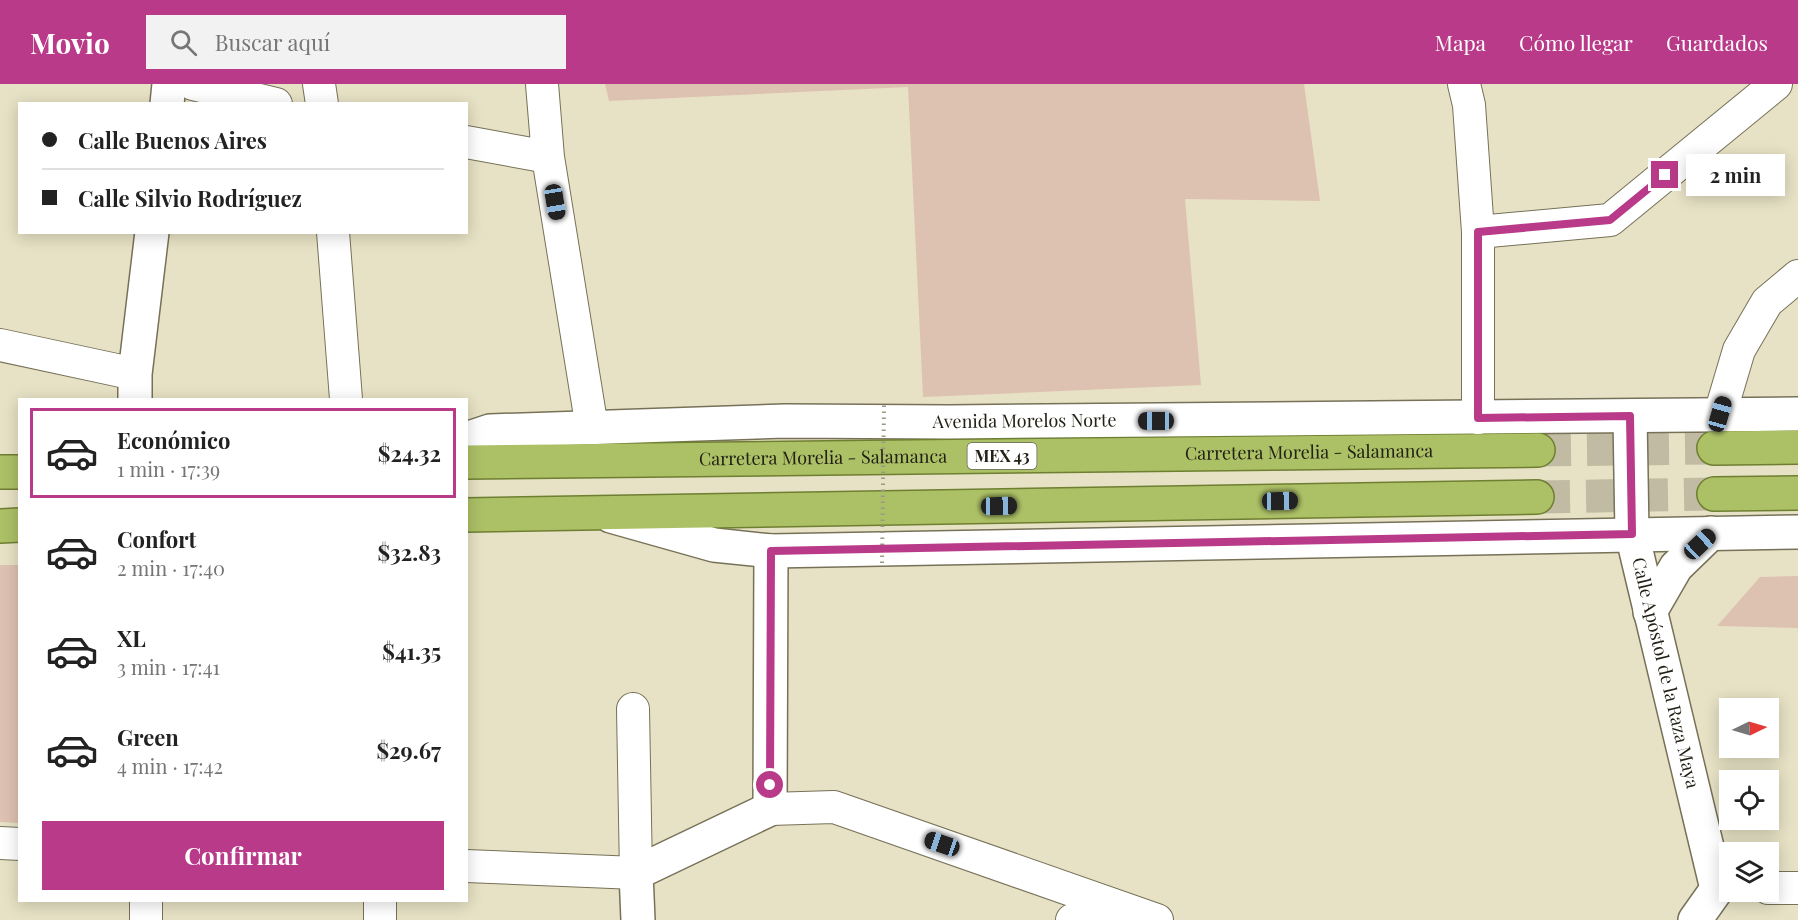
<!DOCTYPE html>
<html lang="es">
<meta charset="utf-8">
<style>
:root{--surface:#fff;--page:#f2f2f2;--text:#222;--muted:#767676;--line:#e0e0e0;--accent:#b83a88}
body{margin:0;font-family:"Playfair Display",serif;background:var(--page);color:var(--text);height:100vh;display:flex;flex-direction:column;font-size:22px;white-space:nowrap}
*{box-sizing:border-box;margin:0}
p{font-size:20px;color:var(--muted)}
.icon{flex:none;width:33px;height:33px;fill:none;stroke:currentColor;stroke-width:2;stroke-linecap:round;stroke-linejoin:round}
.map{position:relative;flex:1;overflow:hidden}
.panel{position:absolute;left:18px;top:314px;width:450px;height:504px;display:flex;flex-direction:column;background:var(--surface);border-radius:0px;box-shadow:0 3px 15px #0003}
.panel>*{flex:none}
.guide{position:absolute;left:18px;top:18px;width:450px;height:132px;border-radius:0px;box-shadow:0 3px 15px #0003;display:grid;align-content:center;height:132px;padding:0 24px;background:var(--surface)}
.needle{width:39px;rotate:85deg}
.controls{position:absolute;left:1719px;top:614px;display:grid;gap:12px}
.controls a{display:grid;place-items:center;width:60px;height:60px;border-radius:0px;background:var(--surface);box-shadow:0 3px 15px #0003;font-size:30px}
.end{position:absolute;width:27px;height:27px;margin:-14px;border:8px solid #b83a88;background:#fff;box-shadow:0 0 0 3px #fff}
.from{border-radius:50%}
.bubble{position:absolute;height:42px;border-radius:0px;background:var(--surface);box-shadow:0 3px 15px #0003;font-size:20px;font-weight:700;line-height:42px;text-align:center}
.car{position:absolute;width:18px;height:36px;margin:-18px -9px;border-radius:8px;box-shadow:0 0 4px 2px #0007;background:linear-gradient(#222 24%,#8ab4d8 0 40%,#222 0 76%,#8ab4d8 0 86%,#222 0)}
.guide b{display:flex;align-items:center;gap:21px;height:57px;font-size:22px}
.guide b+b{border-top:2px solid var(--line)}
.guide i{width:15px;height:15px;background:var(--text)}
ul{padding:10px 0 0;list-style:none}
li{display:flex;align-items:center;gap:18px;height:90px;margin:0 12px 9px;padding:0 12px;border:3px solid transparent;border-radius:0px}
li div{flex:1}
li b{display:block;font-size:22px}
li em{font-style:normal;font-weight:700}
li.on{border-color:var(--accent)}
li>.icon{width:54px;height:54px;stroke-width:1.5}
.button{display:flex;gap:12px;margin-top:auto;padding:12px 24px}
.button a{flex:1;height:69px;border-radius:0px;background:var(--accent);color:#fff;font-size:24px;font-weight:700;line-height:69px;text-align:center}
header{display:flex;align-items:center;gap:36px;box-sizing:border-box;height:84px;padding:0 30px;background:var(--accent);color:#fff}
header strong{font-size:28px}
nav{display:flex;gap:33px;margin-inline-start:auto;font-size:21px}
.search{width:420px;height:54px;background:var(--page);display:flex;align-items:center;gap:15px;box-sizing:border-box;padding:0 21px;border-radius:0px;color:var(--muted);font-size:22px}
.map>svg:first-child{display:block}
.green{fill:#ddc2b1}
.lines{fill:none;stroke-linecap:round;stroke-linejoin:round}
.trunk-tunnel{stroke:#c0bba2;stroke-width:33;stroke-dasharray:33 16;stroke-linecap:butt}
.minor-casing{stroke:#767158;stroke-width:34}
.tertiary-casing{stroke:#767158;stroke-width:36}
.trunk-casing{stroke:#6e7f31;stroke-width:36}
.minor{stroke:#fff;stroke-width:32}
.tertiary{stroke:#fff;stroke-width:33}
.trunk{stroke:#acc066;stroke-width:33}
.path-bridge{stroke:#9c9982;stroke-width:4;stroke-dasharray:1.5 4.5;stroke-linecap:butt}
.route{stroke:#b83a88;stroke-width:8}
.labels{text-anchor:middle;stroke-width:6;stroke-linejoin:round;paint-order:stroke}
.shield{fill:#fff;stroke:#65645c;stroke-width:1.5}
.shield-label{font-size:16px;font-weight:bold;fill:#232116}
.street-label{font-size:18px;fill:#232116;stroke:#fff}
</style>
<header>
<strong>Movio</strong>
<div class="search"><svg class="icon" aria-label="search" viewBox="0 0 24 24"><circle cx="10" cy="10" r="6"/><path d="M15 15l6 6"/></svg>Buscar aquí</div>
<nav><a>Mapa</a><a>Cómo llegar</a><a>Guardados</a></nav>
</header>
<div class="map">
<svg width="1798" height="836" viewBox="0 0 1798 836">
<rect width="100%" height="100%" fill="#e7e2c5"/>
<path class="green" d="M605 0H1304L1320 117 1185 115 1201 301 923 313 908 3 609 17Z
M0 481H19V739L0 738Z
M1798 492V544L1717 542 1760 493Z"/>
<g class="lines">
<path class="trunk-tunnel" d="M1538 366 1714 364
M1537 413 1714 410"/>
<defs>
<path id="minor" d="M193 0 276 20
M319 0 322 20
M542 0 548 73 592 344
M1464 0 1469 21 1478 148V334
M466 58 548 73
M333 148 346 315
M1478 148 1610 136 1776 0
M0 261 135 290
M1720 330 1739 266 1767 218 1798 192
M770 725 834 723 1157 836
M0 759 20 760
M466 782 636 789 633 625
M1768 804H1798
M146 836V816
M380 836V816
M1072 836 1114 821"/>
<g id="tertiary">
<path d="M167 20 169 0"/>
<path d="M135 315V290L152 148"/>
<path id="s1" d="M1630 332 1632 450 1717 805 1695 836"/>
<path id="s2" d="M466 355 490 347 785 337 949 338 1798 330"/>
<path d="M611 432 714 461 771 467 1798 448"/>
<path d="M1650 528 1676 483 1711 449"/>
<path d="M638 836 636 789 770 725 771 467"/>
</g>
<g id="trunk">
<path d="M1714 364 1798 363"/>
<path id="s3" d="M466 378 1538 366"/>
<path d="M0 388H20"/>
<path d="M1714 410 1798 409"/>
<path d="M466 431 1537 413"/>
<path d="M0 442 20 441"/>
</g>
</defs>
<use href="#minor" class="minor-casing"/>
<use href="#tertiary" class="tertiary-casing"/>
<use href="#trunk" class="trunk-casing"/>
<use href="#minor" class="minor"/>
<use href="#tertiary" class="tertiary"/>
<use href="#trunk" class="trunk"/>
<path class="path-bridge" d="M882 479 884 321"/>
</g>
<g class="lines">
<path class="route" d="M770 701 771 467 1632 450 1630 332 1478 334V148L1610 136 1665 91"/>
</g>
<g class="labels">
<rect class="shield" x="967.5" y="359" width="69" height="26" rx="4.5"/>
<g class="shield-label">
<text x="1002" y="378">MEX 43</text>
</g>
<g class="street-label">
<text dy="6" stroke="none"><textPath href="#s2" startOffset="560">Avenida Morelos Norte</textPath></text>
<text dy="6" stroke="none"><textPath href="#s3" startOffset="843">Carretera Morelia - Salamanca</textPath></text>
<text dy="6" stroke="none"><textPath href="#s3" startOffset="357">Carretera Morelia - Salamanca</textPath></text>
<text dy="6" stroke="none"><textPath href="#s1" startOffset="261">Calle Apóstol de la Raza Maya</textPath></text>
</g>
</g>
</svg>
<div class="controls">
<a><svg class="needle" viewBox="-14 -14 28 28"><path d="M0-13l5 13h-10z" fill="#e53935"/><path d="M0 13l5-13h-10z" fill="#767676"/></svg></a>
<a><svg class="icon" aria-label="locate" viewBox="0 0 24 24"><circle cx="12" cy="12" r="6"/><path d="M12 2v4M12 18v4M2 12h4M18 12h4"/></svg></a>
<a><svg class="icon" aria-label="layers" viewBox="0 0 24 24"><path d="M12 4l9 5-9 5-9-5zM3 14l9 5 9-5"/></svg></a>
</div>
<i class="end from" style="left:770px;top:701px"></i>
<i class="end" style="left:1665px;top:91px"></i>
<div class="bubble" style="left:1686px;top:70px;width:99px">2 min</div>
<i class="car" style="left:555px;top:118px;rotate:171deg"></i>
<i class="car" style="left:1720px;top:330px;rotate:16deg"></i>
<i class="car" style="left:1156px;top:337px;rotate:270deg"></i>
<i class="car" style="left:1280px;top:417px;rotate:89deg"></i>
<i class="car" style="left:999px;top:422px;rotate:89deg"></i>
<i class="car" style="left:1700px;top:460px;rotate:47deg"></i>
<i class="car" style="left:942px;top:760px;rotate:289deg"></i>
<div class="guide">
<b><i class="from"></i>Calle Buenos Aires</b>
<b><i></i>Calle Silvio Rodríguez</b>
</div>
<section class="panel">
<ul>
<li class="on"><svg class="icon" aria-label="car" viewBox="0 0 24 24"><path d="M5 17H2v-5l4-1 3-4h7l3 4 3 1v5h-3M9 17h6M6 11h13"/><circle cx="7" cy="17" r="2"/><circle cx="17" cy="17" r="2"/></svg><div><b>Económico</b><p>1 min · 17:39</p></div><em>$24.32</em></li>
<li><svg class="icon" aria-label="car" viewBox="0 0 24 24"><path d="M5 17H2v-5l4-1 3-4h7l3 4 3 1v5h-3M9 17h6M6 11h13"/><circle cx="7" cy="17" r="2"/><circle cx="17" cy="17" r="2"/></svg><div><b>Confort</b><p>2 min · 17:40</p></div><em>$32.83</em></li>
<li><svg class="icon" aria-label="car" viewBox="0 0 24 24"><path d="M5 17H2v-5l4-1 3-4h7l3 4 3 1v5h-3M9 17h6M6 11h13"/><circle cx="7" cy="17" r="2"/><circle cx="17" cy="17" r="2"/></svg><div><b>XL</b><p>3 min · 17:41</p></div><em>$41.35</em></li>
<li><svg class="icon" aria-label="car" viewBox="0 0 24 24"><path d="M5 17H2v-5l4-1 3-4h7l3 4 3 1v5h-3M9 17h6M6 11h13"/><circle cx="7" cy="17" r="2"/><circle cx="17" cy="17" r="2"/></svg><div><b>Green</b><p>4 min · 17:42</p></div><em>$29.67</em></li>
</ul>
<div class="button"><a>Confirmar</a></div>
</section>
</div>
